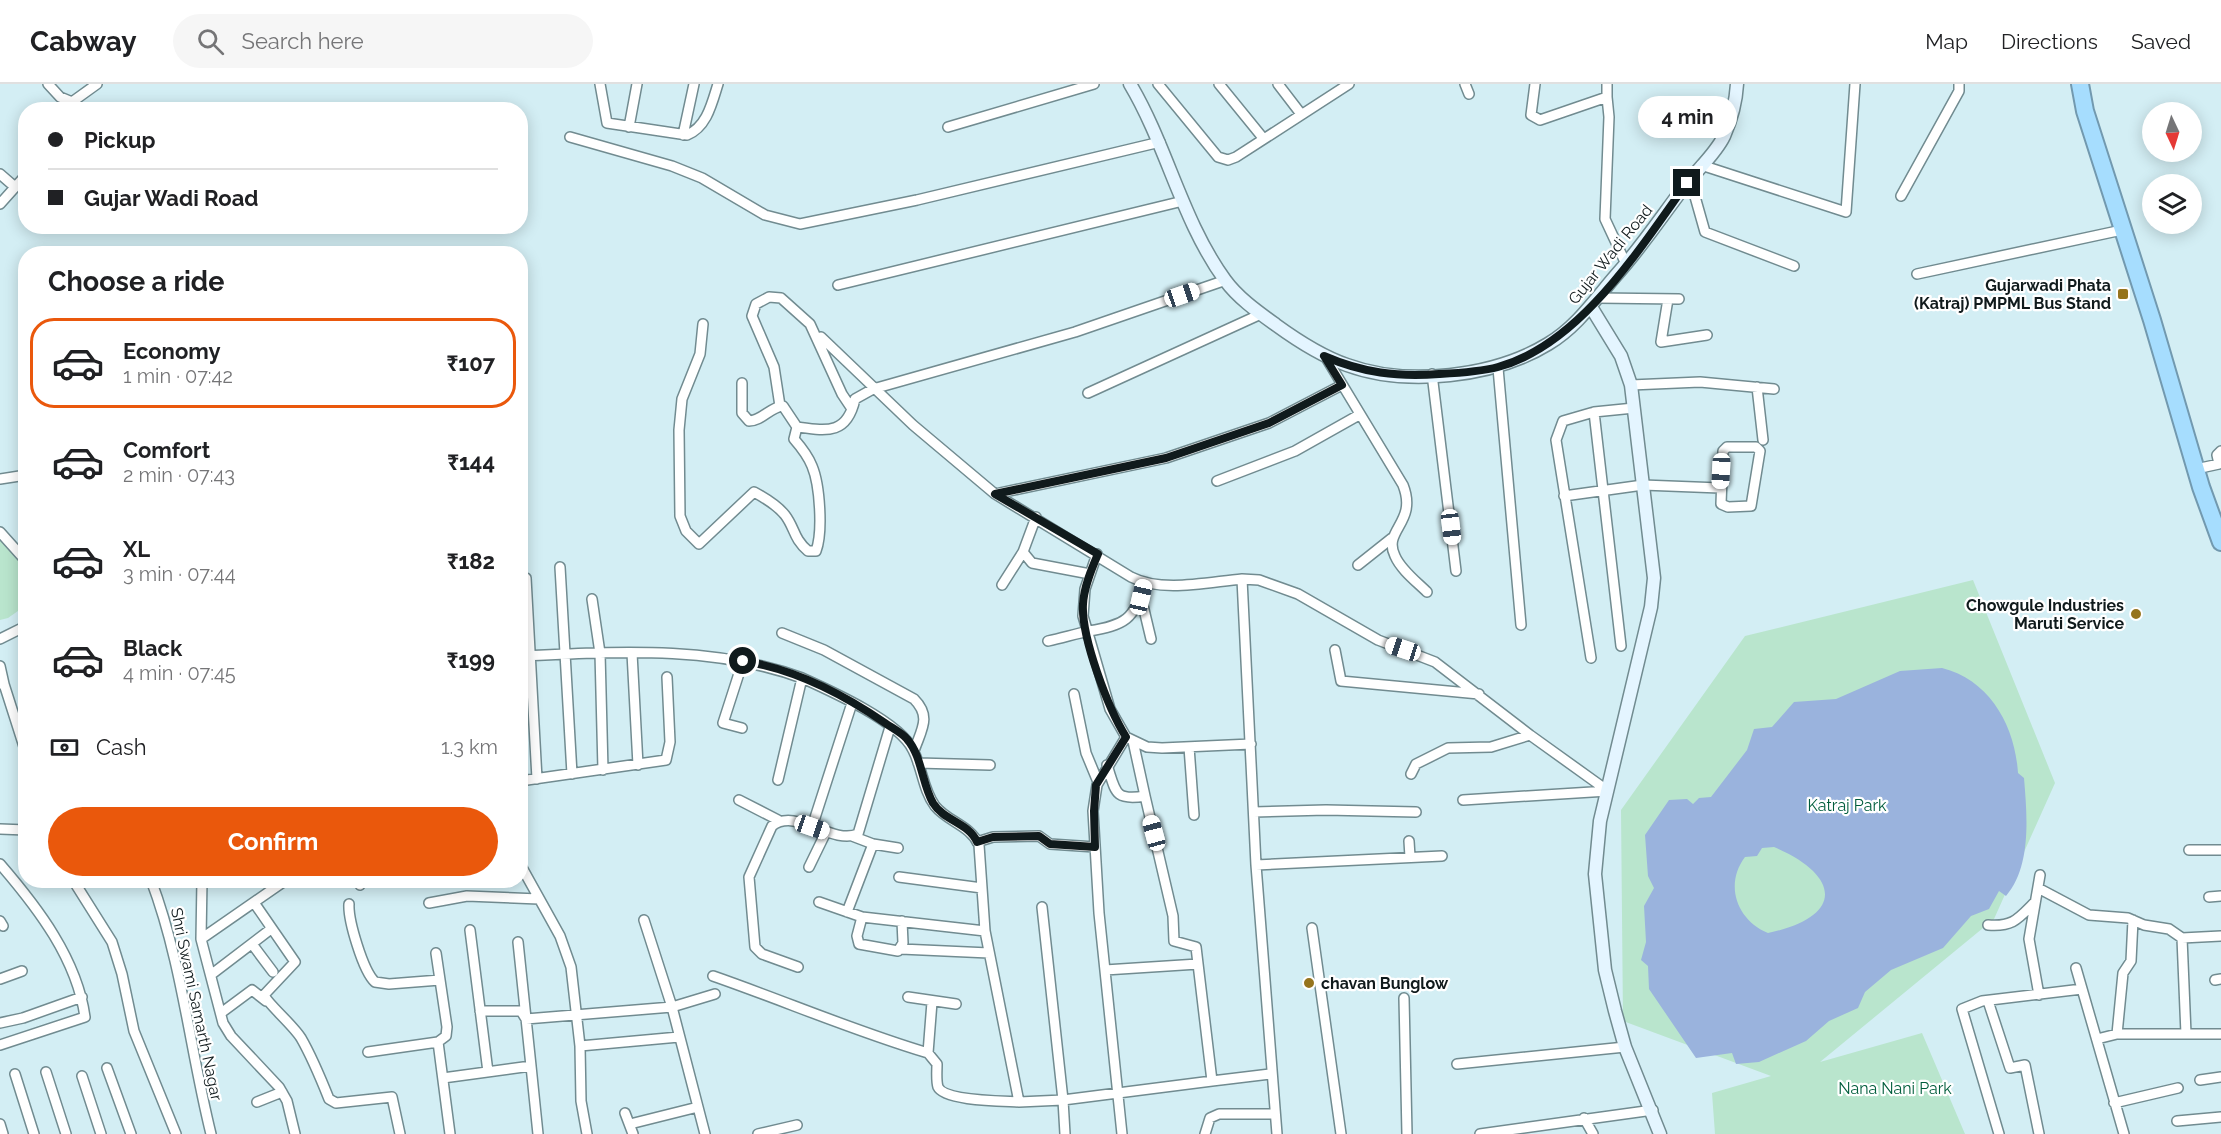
<!DOCTYPE html>
<meta charset="utf-8">
<style>
:root{--surface:#fff;--page:#f6f6f6;--text:#202124;--muted:#757577;--line:#e0e0e0;--accent:#ea580c}
body{margin:0;font-family:Raleway,sans-serif;background:var(--page);color:var(--text);height:100vh;display:flex;flex-direction:column;font-size:22px;white-space:nowrap}
*{box-sizing:border-box;margin:0}
p{font-size:20px;color:var(--muted)}
.icon{flex:none;width:33px;height:33px;fill:none;stroke:currentColor;stroke-width:2;stroke-linecap:round;stroke-linejoin:round}
.map{position:relative;flex:1;overflow:hidden}
.side{position:absolute;left:18px;top:162px;width:510px;height:642px;display:flex;flex-direction:column;background:var(--surface);border-radius:24px;box-shadow:0 3px 15px #0003}
.side>*{flex:none}
.guide{position:absolute;left:18px;top:18px;width:510px;height:132px;border-radius:24px;box-shadow:0 3px 15px #0003;display:grid;align-content:center;height:132px;padding:0 30px;background:var(--surface)}
.needle{width:39px;rotate:176deg}
.controls{position:absolute;left:2142px;top:18px;display:grid;gap:12px}
.controls a{display:grid;place-items:center;width:60px;height:60px;border-radius:50%;background:var(--surface);box-shadow:0 3px 15px #0003;font-size:30px}
.end{position:absolute;width:27px;height:27px;margin:-14px;border:8px solid #101a1c;background:#fff;box-shadow:0 0 0 3px #fff}
.from{border-radius:50%}
.bubble{position:absolute;height:42px;border-radius:21px;background:var(--surface);box-shadow:0 3px 15px #0003;font-size:20px;font-weight:700;line-height:42px;text-align:center}
.car{position:absolute;width:18px;height:36px;margin:-18px -9px;border-radius:8px;box-shadow:0 0 4px 2px #0007;background:linear-gradient(#fff 24%,#345 0 40%,#fff 0 76%,#345 0 86%,#fff 0)}
.guide b{display:flex;align-items:center;gap:21px;height:57px;font-size:22px}
.guide b+b{border-top:2px solid var(--line)}
.guide i{width:15px;height:15px;background:var(--text)}
ul{padding:0;list-style:none}
li{display:flex;align-items:center;gap:18px;height:90px;margin:0 12px 9px;padding:0 18px;border:3px solid transparent;border-radius:24px}
li div{flex:1}
li b{display:block;font-size:22px}
li em{font-style:normal;font-weight:700}
li.active{border-color:var(--accent)}
li>.icon{width:54px;height:54px;stroke-width:1.5}
h2{padding:0 30px;font-size:27px;line-height:72px}
.pay{display:flex;align-items:center;gap:15px;height:66px;padding:0 30px;font-size:22px}
.pay p{margin-inline-start:auto}
.action{display:flex;gap:12px;margin-top:auto;padding:12px 30px}
.action a{flex:1;height:69px;border-radius:36px;background:var(--accent);color:#fff;font-size:24px;font-weight:700;line-height:69px;text-align:center}
header{display:flex;align-items:center;gap:36px;box-sizing:border-box;height:84px;padding:0 30px;background:var(--surface);border-bottom:2px solid var(--line)}
header strong{font-size:28px}
nav{display:flex;gap:33px;margin-inline-start:auto;font-size:21px}
.search{width:420px;height:54px;background:var(--page);display:flex;align-items:center;gap:15px;box-sizing:border-box;padding:0 21px;border-radius:33px;color:var(--muted);font-size:22px}
.map>svg:first-child{display:block}
.green{fill:#b9e5cd}
.water{fill:#9ab3dd;fill-rule:evenodd}
.lines{fill:none;stroke-linecap:round;stroke-linejoin:round}
.street-casing{stroke:#718b90;stroke-width:12}
.secondary-casing{stroke:#718b90;stroke-width:15}
.highway-casing{stroke:#7299af;stroke-width:20}
.street{stroke:#fff;stroke-width:9}
.secondary{stroke:#e4f5ff;stroke-width:12}
.highway{stroke:#a6ddfe;stroke-width:16}
.route{stroke:#101a1c;stroke-width:8}
.poi-dot{fill:#96741d;stroke:#fff;stroke-width:2}
.labels{text-anchor:middle;stroke-width:4.5;stroke-linejoin:round;paint-order:stroke}
.street-label{font-size:16px;fill:#101a1c;stroke:#fff}
.poi-label{font-size:16px;font-weight:bold;fill:#101a1c;stroke:#fff;text-anchor:end}
.park-label{font-size:16px;fill:#005d3c;stroke:#fff}
</style>
<header>
<strong>Cabway</strong>
<div class="search"><svg class="icon" aria-label="search" viewBox="0 0 24 24"><circle cx="10" cy="10" r="6"/><path d="M15 15l6 6"/></svg>Search here</div>
<nav><a>Map</a><a>Directions</a><a>Saved</a></nav>
</header>
<div class="map">
<svg width="2221" height="1050" viewBox="0 0 2221 1050">
<rect width="100%" height="100%" fill="#d3eef4"/>
<path class="green" d="M0 453 26 482 25 522 8 534 0 536Z
M1973 496 2055 699 1994 835 1820 978 1922 949 1965 1050H1715L1712 1009 1771 992 1623 937 1621 726 1745 552Z"/>
<path class="water" d="M1942 584C1990 596 2015 642 2018 689L2024 694C2027 731 2032 782 2006 812L1999 807 1989 825 1971 832 1943 864 1891 886 1865 908 1858 924 1829 937 1806 957 1759 978 1736 980 1732 969 1696 974 1649 905 1648 882 1641 876 1646 858 1644 822 1654 804 1648 792 1645 751 1669 716 1687 715 1693 720 1699 714 1711 713 1747 666 1754 645 1772 643 1794 618 1836 615 1900 587ZM1774 763C1842 792 1844 833 1768 849 1737 836 1724 801 1745 773L1757 772 1762 764Z"/>
<g class="lines">
<defs>
<path id="street" d="M48 0 60 13 72 18 97 0
M600 0 607 39 687 51C707 43 712 19 718 0
M1158 0 1218 73 1228 76 1236 73 1349 0
M1219 0 1263 54
M1278 0 1301 30
M1465 0 1469 10
M1535 0 1531 31 1540 36 1607 13 1609 33 1605 135 1626 180
M1607 13V0
M629 43 637 0
M948 43 1094 0
M683 51 694 0
M570 53 672 82 702 94 765 131 800 140 917 116 1160 58
M1701 81 1846 128 1855 0
M0 90 15 103
M1690 95 1705 148 1794 182
M1901 112 1959 7V0
M0 120 26 91
M1917 190 2122 146
M838 201 1183 117
M1598 214 1679 215
M1668 215 1661 258 1707 251
M703 240 700 270 682 315 679 346 680 432 686 447 699 460 754 408C765 414 777 421 785 431 795 444 793 454 808 467H816C823 448 820 401 812 382 808 372 801 363 794 355L797 343
M821 253 913 341 995 410 1131 493C1162 509 1208 498 1242 495L1256 781 1277 1050
M1325 272 1403 401C1418 439 1382 446 1395 472 1401 486 1417 498 1427 508
M1498 284 1521 541
M1432 290 1456 487
M742 299V329L749 337C762 337 770 323 783 322L797 343C827 347 847 351 855 315L873 305 1075 248 1226 196
M1631 301 1700 298 1774 305
M1757 303 1763 356
M1088 309 1261 230
M780 322 774 283 752 232 756 220 769 213 781 214 810 240 842 310 852 325
M1594 328 1621 562
M1727 363H1756L1760 367 1751 422 1728 423 1721 420 1723 367Z
M2196 385 2219 380 2217 371 2221 367
M0 395 26 391
M1217 397 1295 367 1359 331
M995 410 1166 374 1269 339 1342 301
M1564 412 1643 401 1720 404
M1036 433 1023 468 1032 479 1090 490
M0 448 26 477
M1097 470 1085 505 1083 532 1110 625 1126 653 1147 663 1162 664 1251 660
M1358 481 1392 454
M560 483 572 690
M526 494 537 695
M1242 495 1259 496 1298 510 1378 556 1435 578 1530 651
M1002 501 1023 468
M1141 513 1151 555
M592 515 600 569 603 686
M782 549 824 566 914 615C932 633 921 646 914 667
M0 555 26 542
M1048 557C1062 554 1075 550 1089 547 1124 541 1135 536 1144 500
M1335 566 1341 597 1479 610
M632 569 638 681
M520 572C615 568 712 561 802 594
M1591 574 1556 356 1563 337 1594 328 1634 324
M0 582 4 600H0
M4 600 26 669
M1074 610 1086 669 1098 698
M742 644 723 639 743 577
M1133 657 1145 712
M1189 663 1194 731
M918 679 990 681
M1107 681C1116 708 1114 717 1145 712L1173 832 1174 857 1196 863 1212 997 1270 990
M1411 690 1416 680 1448 664 1491 663 1530 651 1608 707
M778 696 802 594C831 607 900 638 913 666 922 683 923 706 935 722 948 738 970 741 979 761L985 847 1019 1018 1063 1016 1065 1050
M520 697 666 676 670 658 667 593
M739 716 778 736
M1463 716 1608 707
M1254 728 1326 726 1416 728
M812 743 852 619
M0 745 26 746
M852 752 873 760 898 764
M1409 757 1410 773
M977 758 993 753 1039 752 1050 760 1095 763
M2189 766H2221
M0 780C38 824 77 875 85 933L0 961
M520 780 560 852 571 883 580 962 581 1017 587 1050
M1256 781 1442 772
M809 783 826 748
M899 793 982 804
M73 796 112 858 122 890 134 947 176 1050
M151 796C182 878 190 966 211 1050
M202 796 201 855 223 939 231 952 279 1003 287 1017 295 1050
M359 796 360 801
M2038 804 2089 831 2128 834 2144 841 2169 845 2182 854 2221 852
M2209 813 2221 812
M819 818 862 833 985 847
M429 819 467 812 539 815
M255 820 295 878 264 911C267 919 293 941 301 954 312 973 321 995 329 1015L336 1019 392 1013 400 1050
M349 820C348 836 363 887 375 898L389 900 440 896
M1042 823 1063 1016 1212 997
M847 828 873 760
M862 833 857 852 859 860 898 867 903 859 902 837
M644 836 672 923 705 1050
M0 837 3 842
M1988 841C2013 843 2018 835 2035 818
M1312 844 1341 1050
M470 846 488 988
M2182 854 2186 950
M201 855 286 796
M518 858 531 982
M252 860 273 888
M901 865 989 869
M798 883 762 870 755 863 749 793 772 742C796 723 831 761 858 750L890 643
M2076 884 2124 1050
M1105 886 1198 880
M212 890 271 845
M713 892C785 917 854 947 928 969L937 980C937 987 936 997 938 1003 944 1017 1004 1017 1019 1018
M0 895 22 887
M2215 896 2221 895
M2039 911 2029 855 2040 791
M908 913 956 920
M1404 914 1407 1050
M1988 917 2010 984 2025 981 2039 1050
M480 927H521L526 935 672 923 715 910
M221 929 252 906 266 917
M0 939 23 934 82 913
M2117 950 2123 889 2131 877 2133 836
M2097 955 2117 950H2221
M438 958 450 1050
M580 962 679 953
M368 968 438 958 446 952 447 943 436 869
M928 969 932 918
M1457 980 1625 963
M107 984 131 1050
M46 988 66 1050
M15 990 34 1050
M82 992 101 1050
M443 994 531 982 538 1050
M2200 996 2221 993
M257 1018 282 1008
M2114 1019 2178 1004
M625 1029 633 1050
M1584 1034 1593 1050
M2177 1037 2221 1033
M0 1040 3 1050
M630 1040 698 1023
M758 1050 797 1041
M1122 1050 1099 829 1093 727 1097 701 1126 653
M1205 1050 1210 1034 1219 1030H1274
M1480 1050 1653 1026
M1999 1050 1962 925 1982 917 2082 905"/>
<path id="secondary" d="M1130 0C1167 62 1182 137 1225 196 1238 214 1258 228 1276 241 1298 257 1321 272 1347 281 1407 303 1494 293 1548 260 1578 242 1596 214 1618 189 1643 161 1664 129 1687 99 1699 84 1716 69 1724 52 1731 36 1736 18 1737 0
M1591 223 1621 272 1631 301 1654 494 1651 523 1600 737 1595 790 1605 886 1615 927 1625 963 1660 1050"/>
<path id="highway" d="M2080 0 2085 27 2152 236 2201 403 2221 458"/>
</defs>
<use href="#street" class="street-casing"/>
<use href="#secondary" class="secondary-casing"/>
<use href="#highway" class="highway-casing"/>
<use href="#street" class="street"/>
<use href="#secondary" class="secondary"/>
<use href="#highway" class="highway"/>
</g>
<g class="lines">
<path class="route" d="M743 577C794 585 843 610 885 639 892 644 902 649 907 655 922 672 922 700 933 719 944 737 969 739 977 758L993 753 1039 752 1050 760 1095 763 1094 727 1096 701 1126 653C1108 624 1081 553 1083 520 1084 503 1091 486 1098 470L995 410 1166 374 1269 339 1342 301 1324 272C1363 289 1397 293 1439 290 1459 289 1480 288 1498 283 1580 261 1640 164 1687 99"/>
</g>
<g class="poi-dot">
<rect x="2117" y="204" width="12" height="12" rx="3"/>
<circle cx="2136" cy="530" r="6"/>
<circle cx="1309" cy="899" r="6"/>
</g>
<g class="labels">
<g class="street-label">
<text transform="translate(1610 170) rotate(-51)" y="6">Gujar Wadi Road</text>
<text transform="translate(197 920) rotate(78)" y="6">Shri Swami Samarth Nagar</text>
</g>
<g class="poi-label">
<text x="2111" y="207">Gujarwadi Phata<tspan x="2111" dy="18">(Katraj) PMPML Bus Stand</tspan></text>
<text x="2124" y="527">Chowgule Industries<tspan x="2124" dy="18">Maruti Service</tspan></text>
<text x="1321" y="905" text-anchor="start">chavan Bunglow</text>
</g>
<g class="park-label">
<text x="1847" y="727">Katraj Park</text>
<text x="1895" y="1010">Nana Nani Park</text>
</g>
</g>
</svg>
<div class="controls">
<a><svg class="needle" viewBox="-14 -14 28 28"><path d="M0-13l5 13h-10z" fill="#e53935"/><path d="M0 13l5-13h-10z" fill="#757577"/></svg></a>
<a><svg class="icon" aria-label="layers" viewBox="0 0 24 24"><path d="M12 4l9 5-9 5-9-5zM3 14l9 5 9-5"/></svg></a>
</div>
<i class="end from" style="left:743px;top:577px"></i>
<i class="end" style="left:1687px;top:99px"></i>
<div class="bubble" style="left:1638px;top:12px;width:99px">4 min</div>
<i class="car" style="left:1182px;top:211px;rotate:71deg"></i>
<i class="car" style="left:1721px;top:387px;rotate:183deg"></i>
<i class="car" style="left:1451px;top:443px;rotate:173deg"></i>
<i class="car" style="left:1141px;top:513px;rotate:13deg"></i>
<i class="car" style="left:1403px;top:565px;rotate:288deg"></i>
<i class="car" style="left:812px;top:743px;rotate:109deg"></i>
<i class="car" style="left:1154px;top:749px;rotate:345deg"></i>
<div class="guide">
<b><i class="from"></i>Pickup</b>
<b><i></i>Gujar Wadi Road</b>
</div>
<section class="side">
<h2>Choose a ride</h2>
<ul>
<li class="active"><svg class="icon" aria-label="car" viewBox="0 0 24 24"><path d="M5 17H2v-5l4-1 3-4h7l3 4 3 1v5h-3M9 17h6M6 11h13"/><circle cx="7" cy="17" r="2"/><circle cx="17" cy="17" r="2"/></svg><div><b>Economy</b><p>1 min · 07:42</p></div><em>₹107</em></li>
<li><svg class="icon" aria-label="car" viewBox="0 0 24 24"><path d="M5 17H2v-5l4-1 3-4h7l3 4 3 1v5h-3M9 17h6M6 11h13"/><circle cx="7" cy="17" r="2"/><circle cx="17" cy="17" r="2"/></svg><div><b>Comfort</b><p>2 min · 07:43</p></div><em>₹144</em></li>
<li><svg class="icon" aria-label="car" viewBox="0 0 24 24"><path d="M5 17H2v-5l4-1 3-4h7l3 4 3 1v5h-3M9 17h6M6 11h13"/><circle cx="7" cy="17" r="2"/><circle cx="17" cy="17" r="2"/></svg><div><b>XL</b><p>3 min · 07:44</p></div><em>₹182</em></li>
<li><svg class="icon" aria-label="car" viewBox="0 0 24 24"><path d="M5 17H2v-5l4-1 3-4h7l3 4 3 1v5h-3M9 17h6M6 11h13"/><circle cx="7" cy="17" r="2"/><circle cx="17" cy="17" r="2"/></svg><div><b>Black</b><p>4 min · 07:45</p></div><em>₹199</em></li>
</ul>
<div class="pay"><svg class="icon" aria-label="cash" viewBox="0 0 24 24"><path d="M3 7h18v10H3z"/><circle cx="12" cy="12" r="2"/></svg>Cash<p>1.3 km</p></div>
<div class="action"><a>Confirm</a></div>
</section>
</div>
